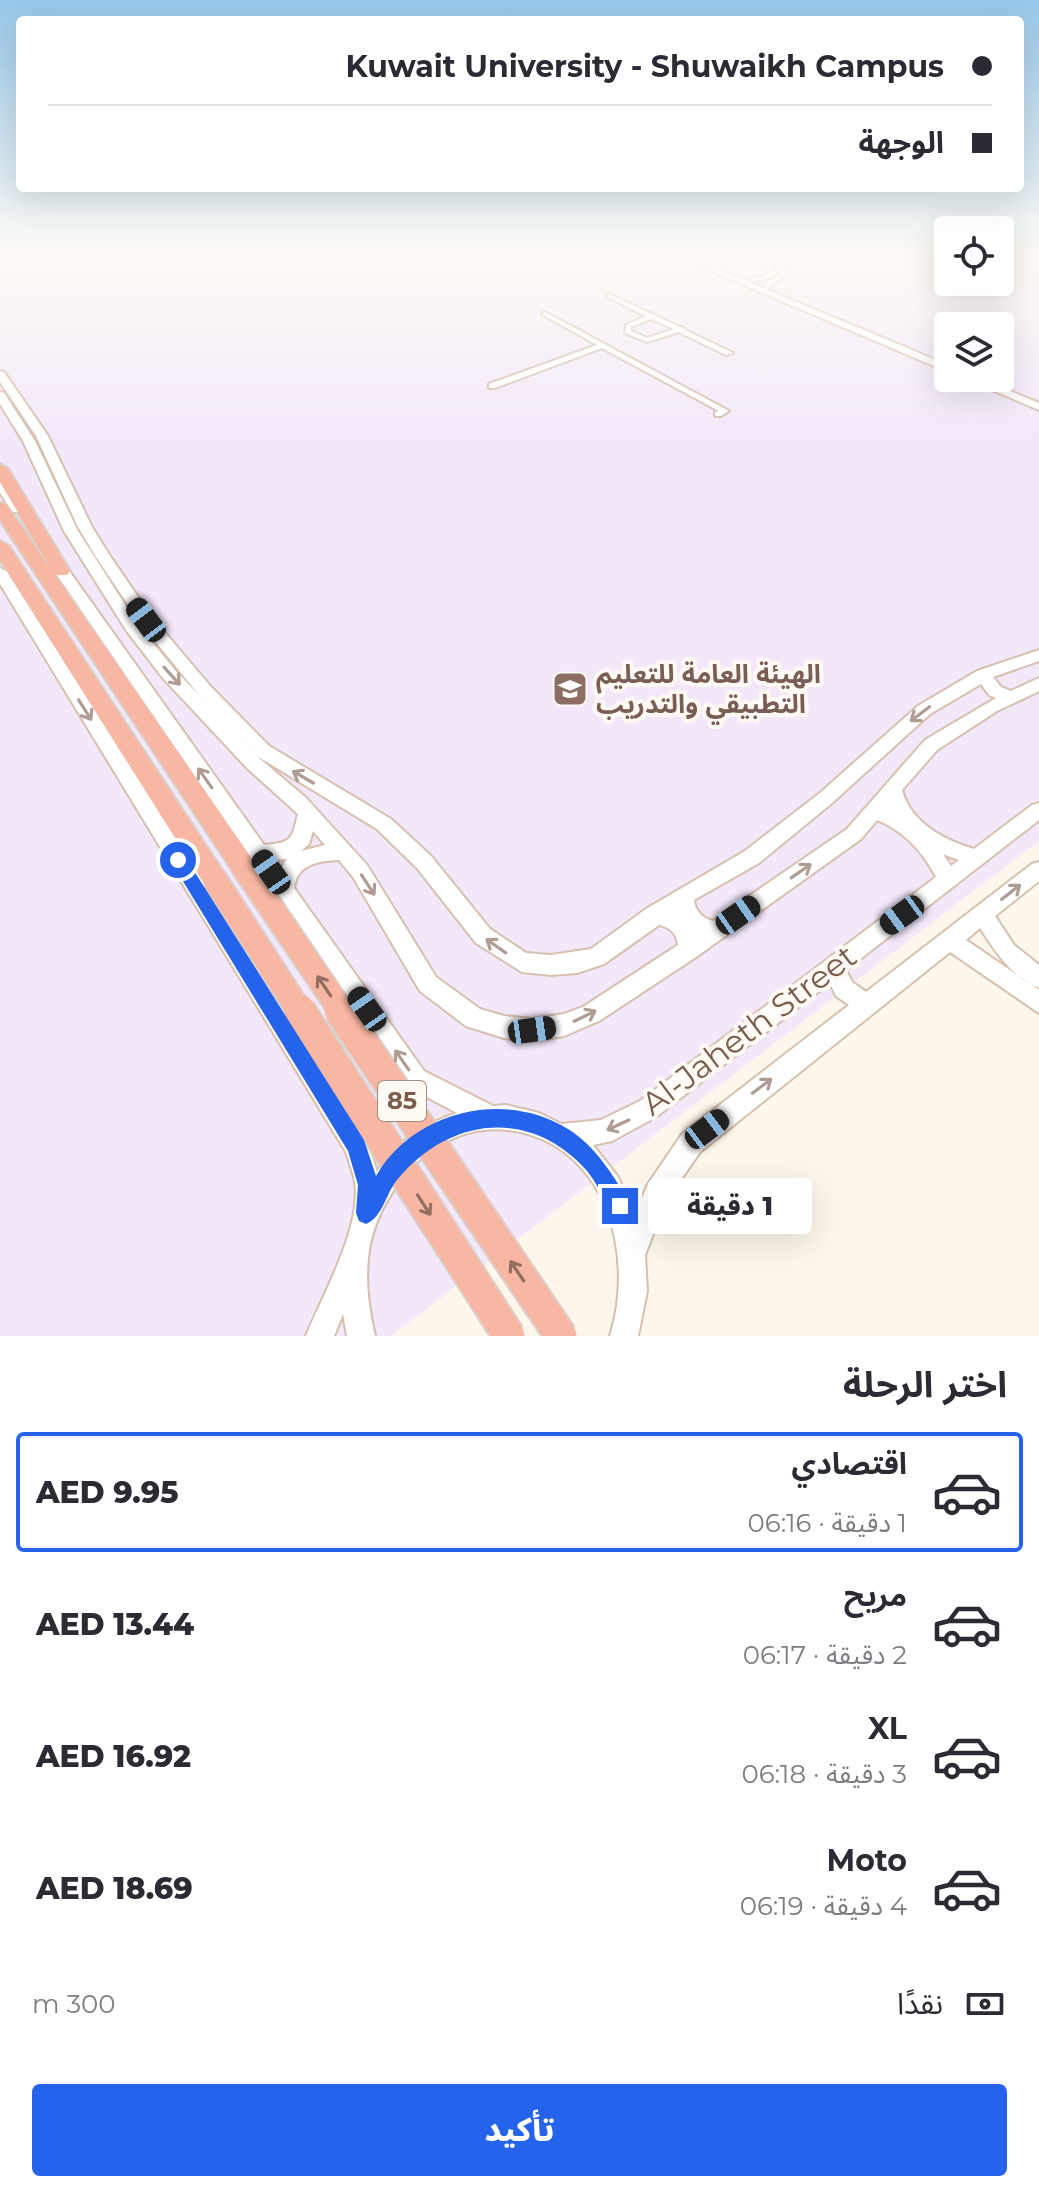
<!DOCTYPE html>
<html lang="ar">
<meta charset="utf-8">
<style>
:root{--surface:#fff;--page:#f7f7f7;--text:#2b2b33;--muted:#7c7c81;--line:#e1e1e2;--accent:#2563eb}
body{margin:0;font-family:Montserrat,"Noto Sans Arabic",sans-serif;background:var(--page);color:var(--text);direction:rtl;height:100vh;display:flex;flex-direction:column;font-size:30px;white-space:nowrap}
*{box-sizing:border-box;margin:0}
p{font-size:26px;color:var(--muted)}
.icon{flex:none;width:44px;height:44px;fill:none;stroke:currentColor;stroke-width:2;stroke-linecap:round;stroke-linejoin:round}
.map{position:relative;height:1336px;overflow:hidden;direction:ltr}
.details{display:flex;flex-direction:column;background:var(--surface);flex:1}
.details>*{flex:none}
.banner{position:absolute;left:16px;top:16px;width:1008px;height:176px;border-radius:8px;box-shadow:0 8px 32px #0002;direction:rtl;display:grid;align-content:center;height:176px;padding:0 32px;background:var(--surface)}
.buttons{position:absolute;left:934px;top:216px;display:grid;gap:16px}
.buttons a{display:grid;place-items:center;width:80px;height:80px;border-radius:8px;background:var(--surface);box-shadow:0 8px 32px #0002;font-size:40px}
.end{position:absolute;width:36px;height:36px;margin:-18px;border:10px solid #2563eb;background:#fff;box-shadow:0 0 0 4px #fff}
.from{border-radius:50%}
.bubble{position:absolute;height:56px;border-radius:8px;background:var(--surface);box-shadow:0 8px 32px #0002;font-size:26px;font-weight:800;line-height:56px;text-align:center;direction:rtl}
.car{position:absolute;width:24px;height:48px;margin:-24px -12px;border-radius:10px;box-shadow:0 0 6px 2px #0007;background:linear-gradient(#222 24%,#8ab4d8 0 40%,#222 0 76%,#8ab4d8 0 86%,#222 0)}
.banner b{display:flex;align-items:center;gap:28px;height:76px;font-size:30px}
.banner b+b{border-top:2px solid var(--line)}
.banner i{width:20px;height:20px;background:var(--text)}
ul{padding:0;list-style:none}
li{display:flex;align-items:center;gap:24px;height:120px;margin:0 16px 12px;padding:0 16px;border:4px solid transparent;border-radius:8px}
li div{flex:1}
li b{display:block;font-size:30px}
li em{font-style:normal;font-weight:800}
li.on{border-color:var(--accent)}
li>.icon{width:72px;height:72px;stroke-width:1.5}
h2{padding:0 32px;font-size:36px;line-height:96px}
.pay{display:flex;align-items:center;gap:20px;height:88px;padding:0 32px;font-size:30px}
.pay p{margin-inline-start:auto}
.primary-button{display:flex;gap:16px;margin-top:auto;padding:16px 32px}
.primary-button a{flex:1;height:92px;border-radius:8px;background:var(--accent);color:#fff;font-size:32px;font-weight:800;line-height:92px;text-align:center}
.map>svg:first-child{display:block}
.education{fill:#f3e8fa;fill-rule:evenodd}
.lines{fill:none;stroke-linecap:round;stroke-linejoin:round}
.street-casing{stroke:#d1beb0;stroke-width:4}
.secondary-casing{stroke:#d6c0b0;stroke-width:4}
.highway-casing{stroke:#dad1cd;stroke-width:4}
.street{fill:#fff;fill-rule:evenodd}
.secondary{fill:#fff;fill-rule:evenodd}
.highway{fill:#f7b7a3;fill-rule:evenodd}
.highway-bridge-far1-casing{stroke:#dad1cd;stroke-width:28;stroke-linecap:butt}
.highway-bridge-casing{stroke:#dad1cd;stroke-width:35;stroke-linecap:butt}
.highway-bridge-far1{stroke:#f7b7a3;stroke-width:24}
.highway-bridge{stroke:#f7b7a3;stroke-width:31}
.oneway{stroke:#af9d94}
.oneway2{stroke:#936e5e}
.route{fill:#2563eb}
.labels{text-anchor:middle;stroke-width:8;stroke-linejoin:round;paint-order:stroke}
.shield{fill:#fffaf3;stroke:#a28b7f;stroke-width:2}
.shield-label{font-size:24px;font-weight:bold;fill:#7a5c4d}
.education-label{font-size:26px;font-weight:bold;fill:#785e54;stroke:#fffaf3;text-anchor:start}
.near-street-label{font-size:32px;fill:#7a5c4d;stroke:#fffaf3}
</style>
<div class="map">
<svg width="1039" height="1336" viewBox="0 0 1039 1336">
<rect width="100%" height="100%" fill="#fdf6ec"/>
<path class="education" d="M0 254H948V282H1000V254H1039V841L391 1336H0ZM948 326H1000V378H948Z"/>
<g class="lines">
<defs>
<path id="street" d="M756 254H762L775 273 766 279 751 282 749 281V279L762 276 769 272Z
M765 254H771L787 274 772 284 770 288 768 289 765 287 767 282 780 274Z
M609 294 680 327 684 328 685 330 733 353 726 355 679 332 647 342 625 333 626 325 646 316 607 297V295ZM651 319 674 329 647 338 631 331V327Z
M545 312 729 411 721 416H715V412L719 411 602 348 495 388H489V384L597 345 543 315 542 314Z"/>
<path id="secondary" d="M671 254H682L948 365V372Z
M0 371 4 372 48 436 92 527 110 556 151 616 211 687 269 746 391 819 431 856 490 929 526 953 551 955 591 949 646 909 745 851 820 793 918 706 977 671 1039 650V661L993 677 1001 687 1011 691 1039 678V691L997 711 937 750 902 790C911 823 944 840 974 849L1032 805 1039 803V820L846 970 852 982 866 992 1032 864 1039 862V881L995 916 1014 945 1039 965V988C1012 978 995 951 980 928L966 940 1039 990V1013L950 952 700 1152 666 1201 645 1255 647 1291 638 1336H610C636 1254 606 1142 508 1130 440 1121 383 1184 370 1245 364 1275 368 1306 375 1336H347L343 1314 334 1336H306C323 1294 362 1227 355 1182 353 1172 349 1162 346 1152L0 584V568L7 572 366 1138 377 1172C395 1143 425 1124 457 1113L408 1087 45 557 47 554H57L264 845C291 843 292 840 298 814L247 768 162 677 126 630 64 531 23 441 0 404V392L4 393 35 441 78 531 136 622 174 669 259 758 305 797 367 865 436 977 480 1009 504 1016 532 1019 564 1014 583 1007 678 945C677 934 670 927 659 925L604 964 577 973 551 975 522 972 476 943 417 868 377 829 257 756 199 695 141 624 96 557 78 527 36 436 0 382ZM981 684 989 695 996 698 925 740 847 829 713 921C702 918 695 911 694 900L759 863 832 803 930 714ZM877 820C904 831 923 852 936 877L640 1101 601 1120 561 1124 539 1113 506 1105 493 1106 424 1071 294 888C297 864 318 861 339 860L353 877 420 991 466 1026 504 1038 532 1041 564 1036 599 1021 696 957 861 839ZM313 831 325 845 301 851 309 844ZM943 854 945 855 959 860 951 866ZM287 859 280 869 275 860ZM830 983 836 996 849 1005 682 1134 648 1184 635 1215 618 1177 593 1145 612 1141 656 1117Z
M964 378H979L1039 403V410Z
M0 480 5 481 25 509 23 512H13L0 493Z"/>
<path id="highway" d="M0 464 8 469 70 571 67 575H55L252 859 255 866 252 873 243 876 234 873 0 520V503L6 504 54 574 0 482Z
M0 541 9 546 224 873 227 880 224 887 215 891 206 887 0 560Z"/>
</defs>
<use href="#street" class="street-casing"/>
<use href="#secondary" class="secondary-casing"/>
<use href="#highway" class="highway-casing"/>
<use href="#street" class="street"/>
<use href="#secondary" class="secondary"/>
<use href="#highway" class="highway"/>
<defs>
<path id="highway-bridge-far1" d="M243 866 342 1012
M215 880 300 1012"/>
<path id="highway-bridge" d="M299 1010 509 1336
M340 1010 561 1336"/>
</defs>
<use href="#highway-bridge-far1" class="highway-bridge-far1-casing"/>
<use href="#highway-bridge" class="highway-bridge-casing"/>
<use href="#highway-bridge-far1" class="highway-bridge-far1"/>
<use href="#highway-bridge" class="highway-bridge"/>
</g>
<defs><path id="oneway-shaft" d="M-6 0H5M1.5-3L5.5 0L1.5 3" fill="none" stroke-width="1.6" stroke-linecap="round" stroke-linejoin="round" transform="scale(2)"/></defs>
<g class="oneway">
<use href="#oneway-shaft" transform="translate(172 676) rotate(48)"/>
<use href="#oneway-shaft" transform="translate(85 710) rotate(58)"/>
<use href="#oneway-shaft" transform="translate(920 714) rotate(143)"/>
<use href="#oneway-shaft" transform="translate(303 777) rotate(-150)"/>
<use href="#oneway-shaft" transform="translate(205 778) rotate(-125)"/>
<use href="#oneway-shaft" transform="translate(801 871) rotate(-35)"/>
<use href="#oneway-shaft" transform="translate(368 885) rotate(57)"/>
<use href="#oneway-shaft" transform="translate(1011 892) rotate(-38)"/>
<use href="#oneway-shaft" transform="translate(496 946) rotate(-145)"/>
<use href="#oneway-shaft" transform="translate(585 1016) rotate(-26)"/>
<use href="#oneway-shaft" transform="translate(402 1060) rotate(-125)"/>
<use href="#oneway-shaft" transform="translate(762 1086) rotate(-37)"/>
<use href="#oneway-shaft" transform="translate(618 1125) rotate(155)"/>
</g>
<g class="oneway2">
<use href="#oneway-shaft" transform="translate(324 986) rotate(-124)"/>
<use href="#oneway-shaft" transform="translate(424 1205) rotate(57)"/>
<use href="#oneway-shaft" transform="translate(517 1271) rotate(-124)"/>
</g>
<linearGradient id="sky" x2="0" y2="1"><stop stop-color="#97c7e8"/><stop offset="0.58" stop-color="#fefbf6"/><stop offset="1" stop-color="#fefbf6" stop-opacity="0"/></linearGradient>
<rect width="1039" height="441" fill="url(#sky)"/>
<path class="route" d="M178 853 184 855 364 1140 376 1176C413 1111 505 1089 568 1129 595 1146 611 1172 627 1198L630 1206 627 1213 620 1216 613 1213C604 1200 597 1183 587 1171 530 1107 449 1117 397 1180 386 1193 383 1217 366 1224L359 1221 356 1213 358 1185 348 1151 173 865 171 860Z"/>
<defs>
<symbol id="university-square" viewBox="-11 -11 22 22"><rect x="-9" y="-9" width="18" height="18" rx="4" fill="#8d6e63" stroke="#fffaf3"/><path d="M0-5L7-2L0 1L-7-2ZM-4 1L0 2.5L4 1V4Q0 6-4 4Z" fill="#fff"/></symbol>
</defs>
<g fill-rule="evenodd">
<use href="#university-square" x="550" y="669" width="40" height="40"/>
</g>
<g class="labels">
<rect class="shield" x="378" y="1081" width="48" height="40" rx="6"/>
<g class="shield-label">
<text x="402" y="1109">85</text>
</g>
<g class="education-label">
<text x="596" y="683">الهيئة العامة للتعليم<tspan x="596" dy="30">التطبيقي والتدريب</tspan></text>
</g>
<g class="near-street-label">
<text transform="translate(749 1030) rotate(-37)" y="11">Al-Jaheth Street</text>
</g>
</g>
</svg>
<div class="buttons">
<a><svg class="icon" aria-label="locate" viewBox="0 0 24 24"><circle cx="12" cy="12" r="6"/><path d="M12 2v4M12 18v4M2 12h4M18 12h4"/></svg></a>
<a><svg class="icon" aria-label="layers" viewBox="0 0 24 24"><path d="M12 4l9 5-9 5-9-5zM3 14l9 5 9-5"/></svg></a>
</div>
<i class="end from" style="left:178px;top:860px"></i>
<i class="end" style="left:620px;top:1206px"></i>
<div class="bubble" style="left:648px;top:1178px;width:164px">1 دقيقة</div>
<i class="car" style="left:146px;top:620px;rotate:323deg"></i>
<i class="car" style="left:271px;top:872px;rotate:325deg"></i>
<i class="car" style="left:738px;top:915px;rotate:55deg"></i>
<i class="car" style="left:902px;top:915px;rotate:234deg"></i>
<i class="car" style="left:367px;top:1009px;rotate:325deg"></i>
<i class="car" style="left:532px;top:1030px;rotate:82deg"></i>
<i class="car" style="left:707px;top:1129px;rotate:53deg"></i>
<div class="banner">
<b><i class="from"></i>Kuwait University - Shuwaikh Campus</b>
<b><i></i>الوجهة</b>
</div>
</div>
<section class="details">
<h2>اختر الرحلة</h2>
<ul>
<li class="on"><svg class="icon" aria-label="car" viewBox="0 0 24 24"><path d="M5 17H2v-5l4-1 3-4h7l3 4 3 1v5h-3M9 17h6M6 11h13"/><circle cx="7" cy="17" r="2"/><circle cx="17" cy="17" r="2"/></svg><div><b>اقتصادي</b><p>1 دقيقة · 06:16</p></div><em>AED 9.95</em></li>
<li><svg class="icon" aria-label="car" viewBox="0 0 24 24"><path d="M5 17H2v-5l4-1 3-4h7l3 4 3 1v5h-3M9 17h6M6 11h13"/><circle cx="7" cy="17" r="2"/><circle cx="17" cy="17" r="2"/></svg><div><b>مريح</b><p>2 دقيقة · 06:17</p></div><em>AED 13.44</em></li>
<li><svg class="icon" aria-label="car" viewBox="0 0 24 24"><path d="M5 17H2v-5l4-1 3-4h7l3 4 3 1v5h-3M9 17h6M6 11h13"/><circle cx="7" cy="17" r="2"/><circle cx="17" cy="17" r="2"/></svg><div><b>XL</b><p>3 دقيقة · 06:18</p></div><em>AED 16.92</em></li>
<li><svg class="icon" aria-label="car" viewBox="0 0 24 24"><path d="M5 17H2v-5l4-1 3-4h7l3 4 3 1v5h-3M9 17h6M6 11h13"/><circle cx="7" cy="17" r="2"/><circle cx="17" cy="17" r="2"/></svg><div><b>Moto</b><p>4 دقيقة · 06:19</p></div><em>AED 18.69</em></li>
</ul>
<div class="pay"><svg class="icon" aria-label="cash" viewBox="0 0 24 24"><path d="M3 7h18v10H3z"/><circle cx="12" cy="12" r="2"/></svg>نقدًا<p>300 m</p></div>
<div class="primary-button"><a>تأكيد</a></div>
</section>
